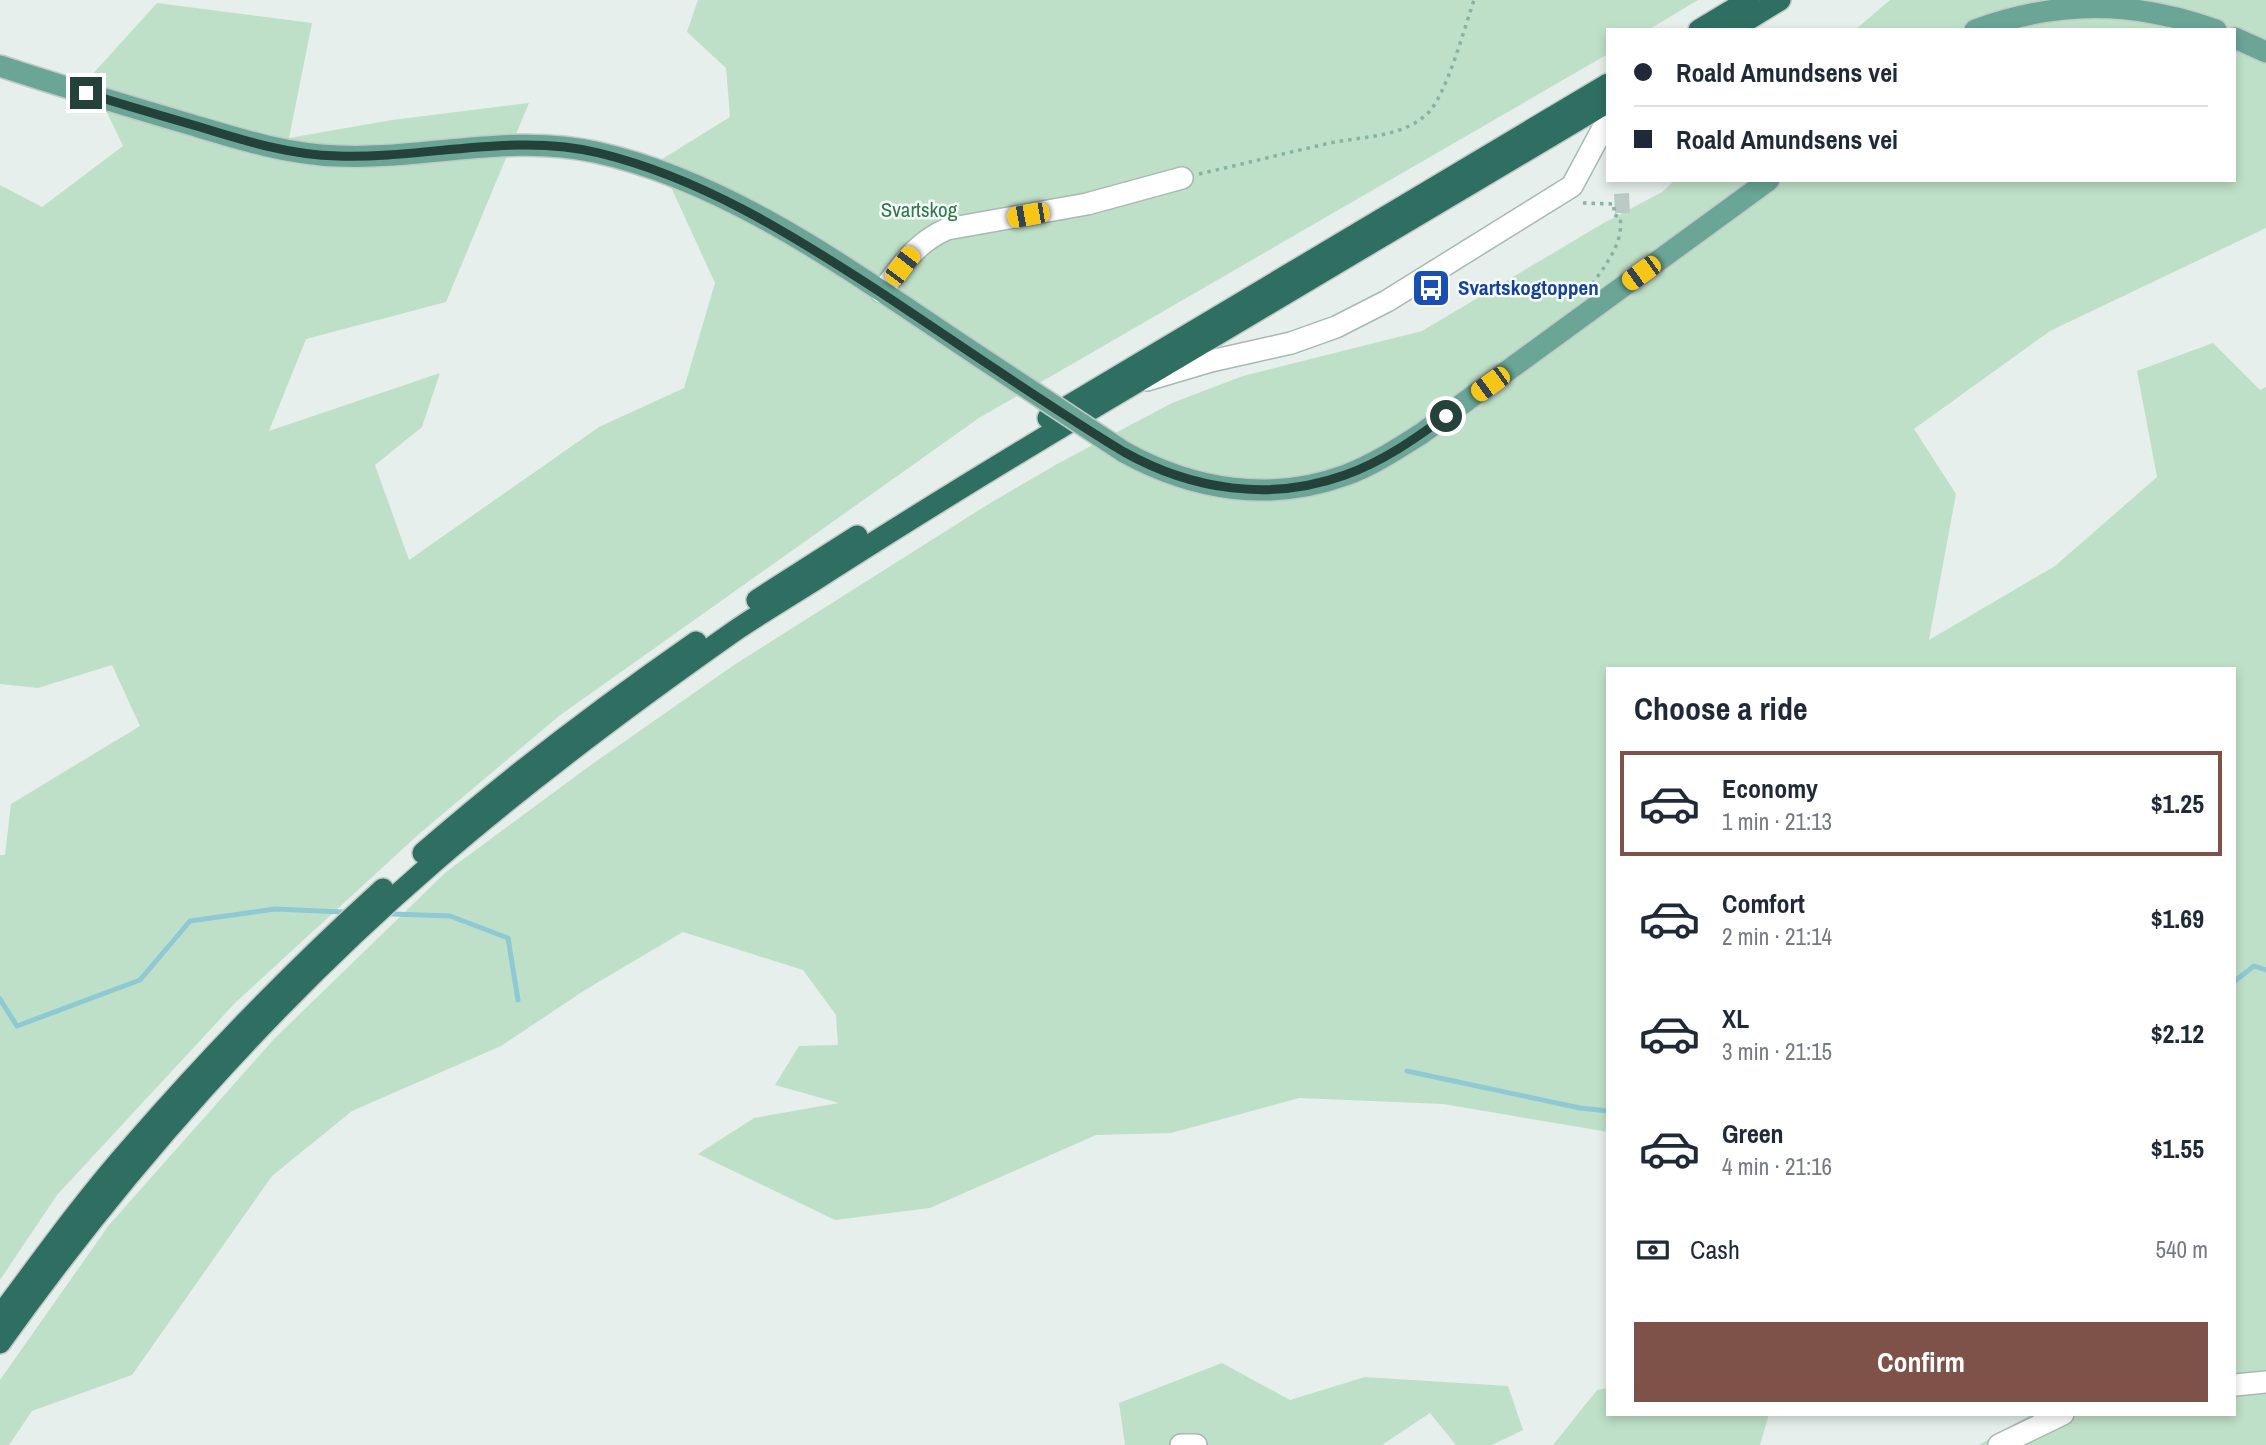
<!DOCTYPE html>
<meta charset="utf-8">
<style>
:root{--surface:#fff;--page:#f6f6f7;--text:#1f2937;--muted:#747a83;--line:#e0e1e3;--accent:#7f5249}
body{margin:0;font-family:"Archivo Narrow",sans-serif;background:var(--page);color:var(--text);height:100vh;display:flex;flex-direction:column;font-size:26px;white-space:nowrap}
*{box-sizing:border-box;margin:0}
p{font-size:23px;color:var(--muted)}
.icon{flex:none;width:38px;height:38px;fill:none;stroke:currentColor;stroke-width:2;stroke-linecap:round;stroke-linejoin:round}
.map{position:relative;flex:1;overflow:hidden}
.drawer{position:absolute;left:1606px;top:667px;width:630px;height:749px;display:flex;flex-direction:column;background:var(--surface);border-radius:0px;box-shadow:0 4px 10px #0003}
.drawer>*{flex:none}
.guide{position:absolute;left:1606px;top:28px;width:630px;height:154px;border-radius:0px;box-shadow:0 4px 10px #0003;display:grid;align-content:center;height:154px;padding:0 28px;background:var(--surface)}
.end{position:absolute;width:32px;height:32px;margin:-16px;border:9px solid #24423a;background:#fff;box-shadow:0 0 0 4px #fff}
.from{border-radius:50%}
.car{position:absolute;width:21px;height:42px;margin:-21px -10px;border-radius:9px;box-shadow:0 0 5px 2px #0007;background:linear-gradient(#f5c518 24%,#345 0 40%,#f5c518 0 76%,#345 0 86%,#f5c518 0)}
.guide b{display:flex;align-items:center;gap:24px;height:66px;font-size:26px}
.guide b+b{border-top:2px solid var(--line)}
.guide i{width:18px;height:18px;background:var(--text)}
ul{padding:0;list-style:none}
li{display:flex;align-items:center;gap:21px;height:105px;margin:0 14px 10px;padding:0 14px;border:4px solid transparent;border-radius:0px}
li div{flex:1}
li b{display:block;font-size:26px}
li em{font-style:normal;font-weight:700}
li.on{border-color:var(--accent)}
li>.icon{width:63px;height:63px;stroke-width:1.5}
h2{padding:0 28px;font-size:32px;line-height:84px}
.pay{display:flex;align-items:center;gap:18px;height:77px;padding:0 28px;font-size:26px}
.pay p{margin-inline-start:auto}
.primary-button{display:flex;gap:14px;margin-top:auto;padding:14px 28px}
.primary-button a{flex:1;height:80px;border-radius:0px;background:var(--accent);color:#fff;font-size:28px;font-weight:700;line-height:80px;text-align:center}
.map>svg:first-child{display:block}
.green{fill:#bfe0c8}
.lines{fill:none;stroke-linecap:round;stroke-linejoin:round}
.stream{stroke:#8ec9d4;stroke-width:5}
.building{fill:#bbcac4}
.minor-casing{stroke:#a8b8b2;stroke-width:24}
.major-casing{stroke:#c2cac8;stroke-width:24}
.highway-casing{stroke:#c2cac8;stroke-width:24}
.path{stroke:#86b3a5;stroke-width:3.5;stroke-dasharray:3.5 5;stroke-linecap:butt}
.minor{stroke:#fff;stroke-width:21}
.major{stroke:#6aa596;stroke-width:21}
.highway{stroke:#2f6f62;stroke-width:21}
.major-bridge-casing{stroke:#c2cac8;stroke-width:24;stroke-linecap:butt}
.major-bridge{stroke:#6aa596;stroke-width:21}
.route{stroke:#24423a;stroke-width:9}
.labels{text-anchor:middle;stroke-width:5;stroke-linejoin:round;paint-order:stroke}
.park-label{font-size:21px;fill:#2d7a4b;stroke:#f7fbf9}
.transit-label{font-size:21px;font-weight:bold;fill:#164399;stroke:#f7fbf9;text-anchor:start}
</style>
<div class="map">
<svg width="2266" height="1445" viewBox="0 0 2266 1445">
<rect width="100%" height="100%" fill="#e6efeb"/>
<path class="green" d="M698 0H1698L1648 30H1608V54L979 418 559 716 419 834 235 1003 57 1195 0 1280V855H5L11 804 140 726 112 665 38 688 0 684V185L42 207 123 146 90 77 157 3 312 23 289 138 392 120 529 103 446 302 306 339 269 431 440 373 422 427 375 465 409 560 599 427 684 388 715 283 659 161 730 117 726 68 687 32Z
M1890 0H2266V228L2050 331 1914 429 1956 494 1929 640 2055 566 2157 477 2137 371 2213 343 2260 390 2266 387V1445H1979L2032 1414H2235V668H1608V1132L1443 1104 1299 1098 1171 1133 1096 1135 930 1208 835 1220 698 1154 754 1118 839 1103 775 1085 799 1046 838 1045 836 1015 803 970 683 932 585 990 501 1046 352 1111 272 1176 132 1375 32 1411 9 1445H0V1380L109 1225 274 1039 446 872 588 767 734 665 987 505 1057 464 1172 403 1243 376 1422 331 1602 224 1662 192 1675 180H2235V30H1855Z
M1222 1363 1290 1400 1365 1377 1508 1386 1523 1430 1492 1445H1456L1430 1413 1382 1445H1125L1119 1403Z
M1608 1388V1414H1769L1760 1445H1553L1597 1390Z"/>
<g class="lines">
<path class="stream" d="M392 914 450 916 508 938 518 1000
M2235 981 2254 966 2266 970
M0 999 17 1026 140 980 190 921 275 909 343 912
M1407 1071 1580 1108 1608 1111"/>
</g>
<path class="building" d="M1629 193 1630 213H1615L1614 194Z"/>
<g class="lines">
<defs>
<path id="minor" d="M881 292C902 266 915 243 947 229L1087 204 1182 178
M1147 380 1211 361 1291 343 1336 327 1387 301 1572 186 1602 130 1608 125
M2235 1385 2266 1382
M1181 1445H1196
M1999 1445 2063 1414"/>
<path id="major" d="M1975 30C2057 0 2132 0 2216 30
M2235 38 2266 52
M0 66C60 86 121 104 182 122 233 137 283 154 337 156 423 160 510 133 595 152 734 182 863 280 980 357
M1124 452C1193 490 1270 503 1346 475 1373 465 1397 449 1421 434L1769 180"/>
<path id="highway" d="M1699 30 1749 0
M1731 30 1780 0
M1048 418 1608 84
M757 600 857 536
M423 853C510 777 601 708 696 642
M0 1316C43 1258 86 1198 134 1144 212 1054 295 969 383 889
M0 1343C124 1169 272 1002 434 862 530 779 632 703 736 630 767 609 800 590 832 569 918 514 1006 460 1095 407 1266 305 1437 204 1608 102"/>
</defs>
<use href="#minor" class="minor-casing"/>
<use href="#major" class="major-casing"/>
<use href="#highway" class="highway-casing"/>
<path class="path" d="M1199 174C1243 164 1286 153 1330 143 1363 136 1401 138 1427 114 1446 97 1465 26 1474 0
M1583 203 1614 204V215L1620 217C1624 242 1607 263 1593 283"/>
<use href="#minor" class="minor"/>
<use href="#major" class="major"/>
<use href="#highway" class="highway"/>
<defs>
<path id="major-bridge" d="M980 357 1124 452"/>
</defs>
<use href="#major-bridge" class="major-bridge-casing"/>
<use href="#major-bridge" class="major-bridge"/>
</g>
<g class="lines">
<path class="route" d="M86 93C124 105 162 116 200 127 245 141 290 155 338 156 423 159 516 132 599 153 701 178 789 233 877 290 959 344 1040 401 1124 452 1192 490 1270 502 1345 475 1382 462 1415 439 1446 416"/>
</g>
<defs>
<symbol id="bus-square" viewBox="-11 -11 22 22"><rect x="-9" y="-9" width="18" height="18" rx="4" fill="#1a4fb4" stroke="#f7fbf9"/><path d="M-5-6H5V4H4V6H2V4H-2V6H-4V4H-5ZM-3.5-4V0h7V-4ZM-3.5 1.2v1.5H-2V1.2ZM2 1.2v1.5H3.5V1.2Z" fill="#fff"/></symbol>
</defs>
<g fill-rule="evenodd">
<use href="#bus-square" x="1409" y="266" width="44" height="44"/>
</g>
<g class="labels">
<g class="park-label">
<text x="919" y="217">Svartskog</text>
</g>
<g class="transit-label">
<text x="1458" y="295">Svartskogtoppen</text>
</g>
</g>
</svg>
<i class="end from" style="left:1446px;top:416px"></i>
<i class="end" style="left:86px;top:93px"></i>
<i class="car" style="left:1028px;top:215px;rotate:260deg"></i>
<i class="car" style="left:902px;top:266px;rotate:37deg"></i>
<i class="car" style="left:1641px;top:273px;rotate:234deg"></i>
<i class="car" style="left:1490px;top:384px;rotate:234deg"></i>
<div class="guide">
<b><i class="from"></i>Roald Amundsens vei</b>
<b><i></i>Roald Amundsens vei</b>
</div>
<section class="drawer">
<h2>Choose a ride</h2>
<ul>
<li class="on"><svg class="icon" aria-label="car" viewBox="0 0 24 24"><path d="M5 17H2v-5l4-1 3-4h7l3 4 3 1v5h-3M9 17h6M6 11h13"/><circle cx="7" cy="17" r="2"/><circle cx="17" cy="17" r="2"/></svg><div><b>Economy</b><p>1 min · 21:13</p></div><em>$1.25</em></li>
<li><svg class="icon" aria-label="car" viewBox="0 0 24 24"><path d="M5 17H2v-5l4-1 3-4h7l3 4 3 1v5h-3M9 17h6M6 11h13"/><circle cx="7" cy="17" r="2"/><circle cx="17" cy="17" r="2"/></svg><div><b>Comfort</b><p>2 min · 21:14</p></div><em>$1.69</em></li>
<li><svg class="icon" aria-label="car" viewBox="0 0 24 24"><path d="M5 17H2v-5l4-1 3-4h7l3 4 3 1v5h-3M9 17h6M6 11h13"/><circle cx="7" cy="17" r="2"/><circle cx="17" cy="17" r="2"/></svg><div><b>XL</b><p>3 min · 21:15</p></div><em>$2.12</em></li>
<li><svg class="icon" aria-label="car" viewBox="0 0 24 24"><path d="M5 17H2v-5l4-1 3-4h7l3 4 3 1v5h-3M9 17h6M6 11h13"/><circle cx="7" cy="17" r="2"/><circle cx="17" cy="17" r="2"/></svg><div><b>Green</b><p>4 min · 21:16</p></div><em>$1.55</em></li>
</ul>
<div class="pay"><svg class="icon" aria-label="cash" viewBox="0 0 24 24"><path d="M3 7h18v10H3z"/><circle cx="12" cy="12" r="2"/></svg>Cash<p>540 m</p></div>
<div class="primary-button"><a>Confirm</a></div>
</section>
</div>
